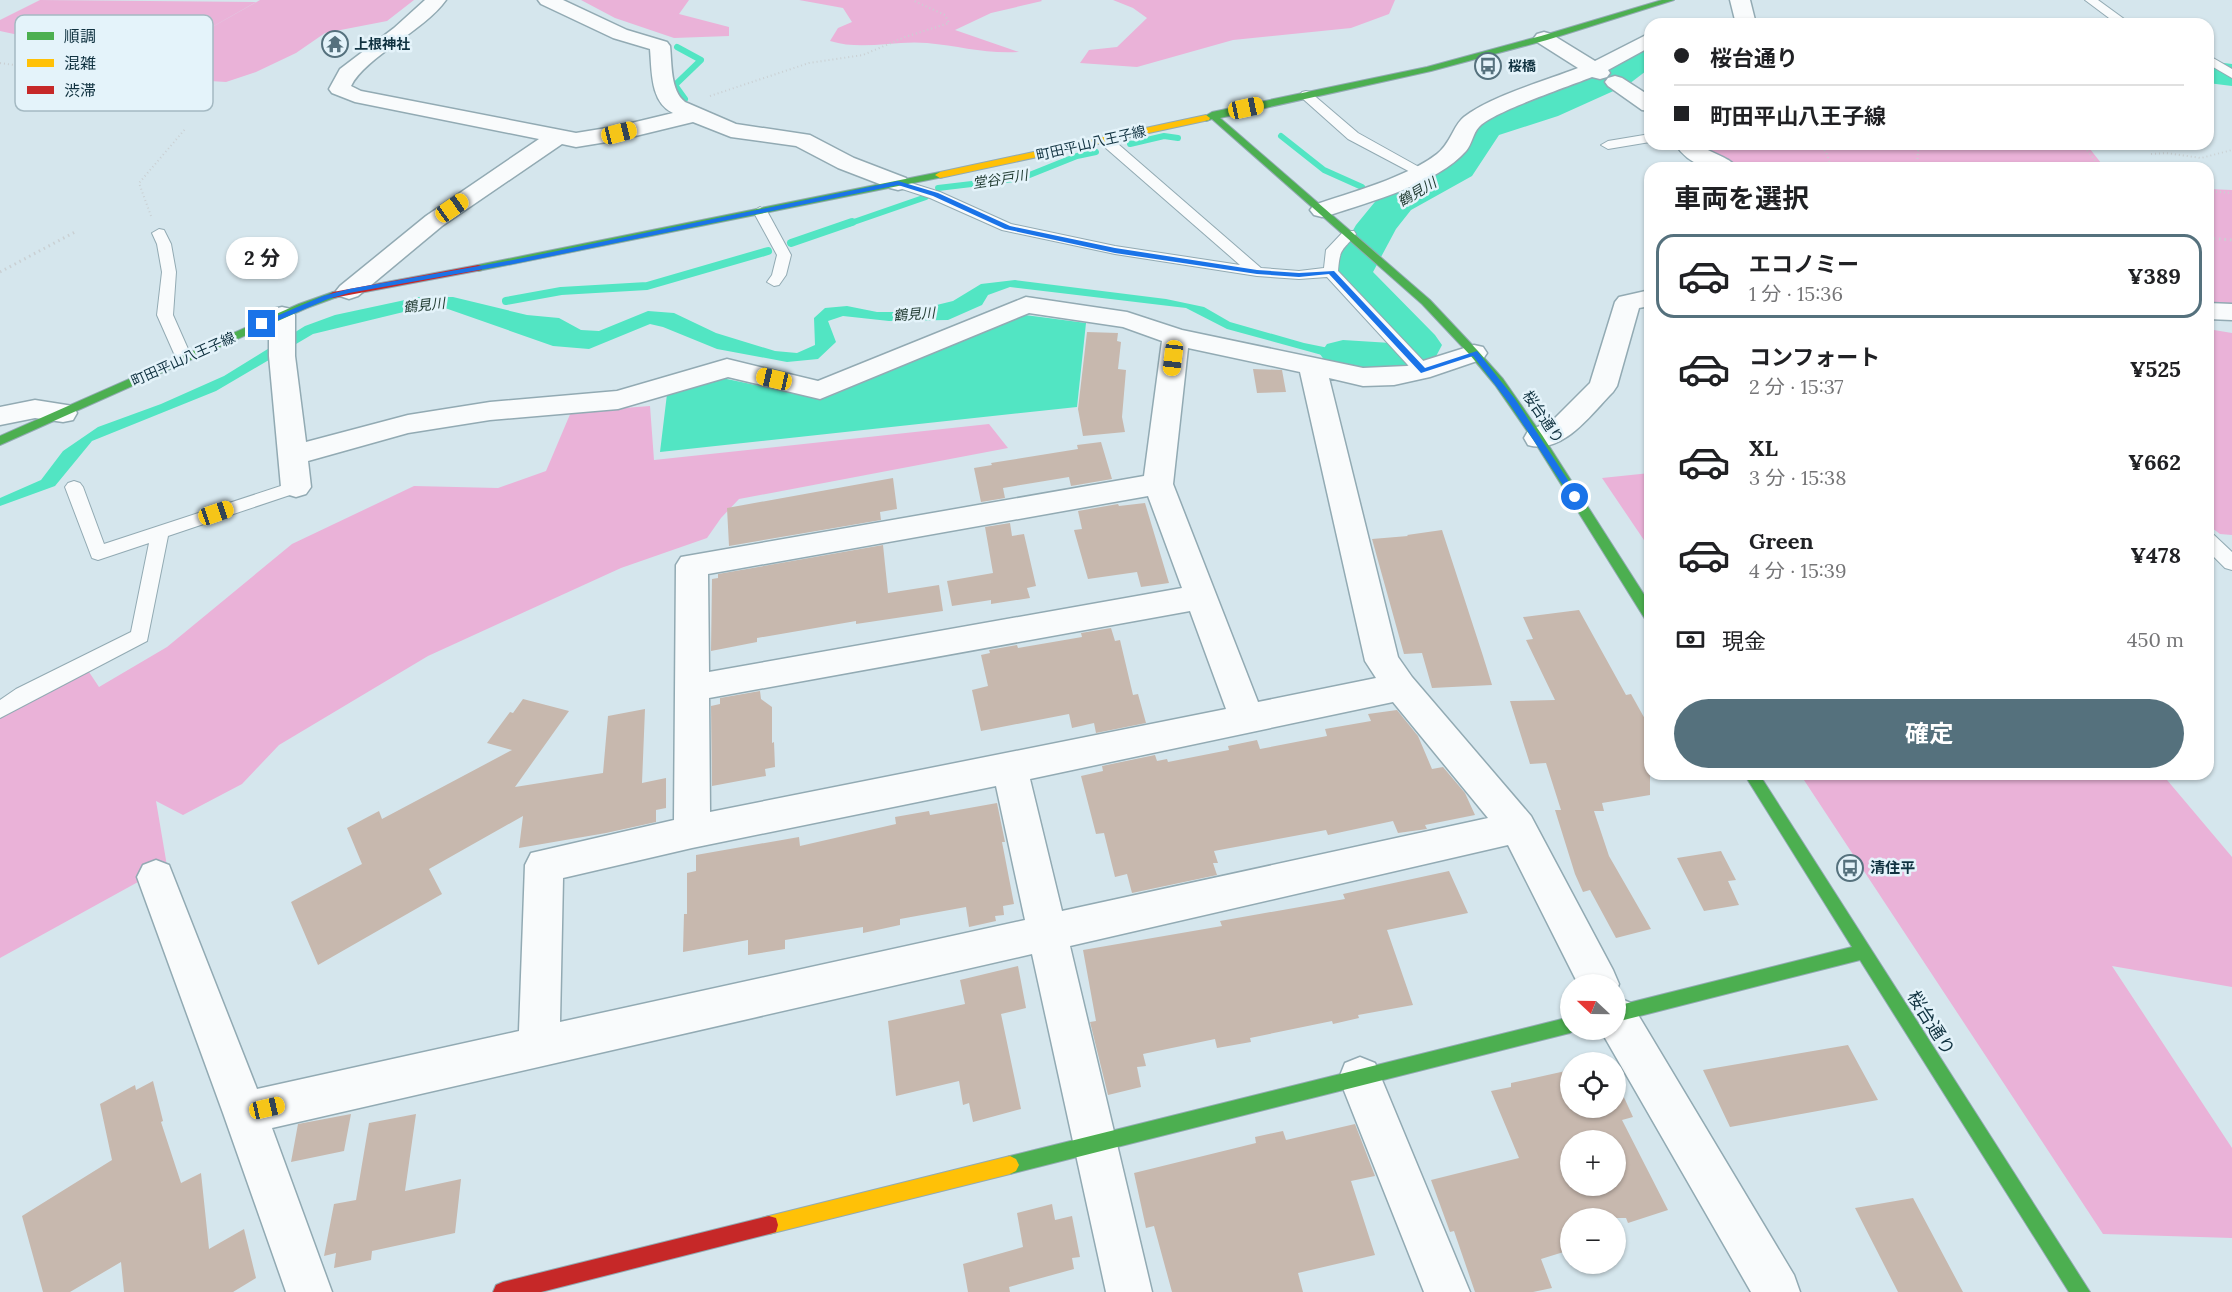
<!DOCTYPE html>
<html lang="ja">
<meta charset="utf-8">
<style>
:root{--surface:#fff;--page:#f2f2f2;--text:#202124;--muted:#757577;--line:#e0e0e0;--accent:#55717d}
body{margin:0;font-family:Lora,"Noto Sans JP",serif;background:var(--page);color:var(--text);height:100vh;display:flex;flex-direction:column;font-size:22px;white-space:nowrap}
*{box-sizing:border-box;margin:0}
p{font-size:20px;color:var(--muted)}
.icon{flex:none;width:33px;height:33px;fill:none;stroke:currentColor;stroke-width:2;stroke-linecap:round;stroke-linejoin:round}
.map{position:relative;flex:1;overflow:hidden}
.drawer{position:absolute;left:1644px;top:162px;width:570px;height:618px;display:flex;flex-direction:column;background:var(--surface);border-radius:18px;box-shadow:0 2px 4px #0004}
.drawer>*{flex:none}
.guide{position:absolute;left:1644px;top:18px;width:570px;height:132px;border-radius:18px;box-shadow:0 2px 4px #0004;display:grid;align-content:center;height:132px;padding:0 30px;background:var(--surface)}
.needle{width:39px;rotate:292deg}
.controls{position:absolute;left:1560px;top:974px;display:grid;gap:12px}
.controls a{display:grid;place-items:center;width:66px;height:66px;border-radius:50%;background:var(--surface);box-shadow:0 2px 4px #0004;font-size:30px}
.end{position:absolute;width:27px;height:27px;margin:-14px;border:8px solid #1a73e8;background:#fff;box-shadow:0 0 0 3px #fff}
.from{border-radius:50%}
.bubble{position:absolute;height:42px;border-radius:21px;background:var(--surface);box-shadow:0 2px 4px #0004;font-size:20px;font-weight:700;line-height:42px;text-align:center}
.car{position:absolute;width:18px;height:36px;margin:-18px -9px;border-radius:8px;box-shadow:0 0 4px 2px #0007;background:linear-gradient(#f5c518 24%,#345 0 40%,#f5c518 0 76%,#345 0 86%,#f5c518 0)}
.guide b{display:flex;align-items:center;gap:21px;height:57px;font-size:22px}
.guide b+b{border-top:2px solid var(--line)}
.guide i{width:15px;height:15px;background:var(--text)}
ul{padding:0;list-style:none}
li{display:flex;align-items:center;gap:18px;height:84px;margin:0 12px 9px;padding:0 18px;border:3px solid transparent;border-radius:18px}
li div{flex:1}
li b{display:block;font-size:22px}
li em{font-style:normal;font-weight:700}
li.on{border-color:var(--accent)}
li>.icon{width:54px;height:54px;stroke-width:1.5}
h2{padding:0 30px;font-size:27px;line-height:72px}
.pay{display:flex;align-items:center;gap:15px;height:66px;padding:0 30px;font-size:22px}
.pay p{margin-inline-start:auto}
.button{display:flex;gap:12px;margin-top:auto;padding:12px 30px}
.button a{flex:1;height:69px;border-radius:36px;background:var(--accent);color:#fff;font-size:24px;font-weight:700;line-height:69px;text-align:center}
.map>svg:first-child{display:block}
.green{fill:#eab2d8}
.water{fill:#52e5c3}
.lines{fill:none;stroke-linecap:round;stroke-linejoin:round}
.stream-far1{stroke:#52e5c3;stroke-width:6}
.stream{stroke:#52e5c3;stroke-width:8}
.river{fill:#52e5c3;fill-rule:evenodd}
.building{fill:#c7b8ae;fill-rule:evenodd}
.lane-casing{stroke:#92aab3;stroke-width:2}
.street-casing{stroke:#92aab3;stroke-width:3}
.fast-casing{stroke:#92aab3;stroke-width:2}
.slow-casing{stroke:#92aab3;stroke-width:2}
.jam-casing{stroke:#92aab3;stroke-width:2}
.path-far1{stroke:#cad0d3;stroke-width:2;stroke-dasharray:1 3;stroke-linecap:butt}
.path{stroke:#cad0d3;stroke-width:3;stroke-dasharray:1.5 4;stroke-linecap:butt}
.lane{fill:#f9fbfc;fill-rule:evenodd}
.street{fill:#f9fbfc;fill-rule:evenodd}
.fast{fill:#4caf50;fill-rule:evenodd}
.slow{fill:#ffc107;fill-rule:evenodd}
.jam{fill:#c62828;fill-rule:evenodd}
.route{fill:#1a73e8}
.labels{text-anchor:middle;stroke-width:5;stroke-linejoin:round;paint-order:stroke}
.far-poi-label{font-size:14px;font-weight:bold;fill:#103240;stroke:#e4f3fa;text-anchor:start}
.far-street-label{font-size:14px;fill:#103240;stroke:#e4f3fa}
.far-water-label{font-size:14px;font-style:italic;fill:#1e392f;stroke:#e4f3fa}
.street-label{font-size:15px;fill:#103240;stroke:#e4f3fa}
.poi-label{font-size:15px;font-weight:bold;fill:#103240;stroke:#e4f3fa;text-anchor:start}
.near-street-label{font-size:18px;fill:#103240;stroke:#e4f3fa}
.key{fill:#e4f3fa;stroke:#a4b9c2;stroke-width:1.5}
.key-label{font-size:16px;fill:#103240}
</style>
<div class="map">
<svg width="2232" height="1292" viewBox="0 0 2232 1292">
<rect width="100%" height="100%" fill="#d5e6ed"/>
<path class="green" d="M40 0 256 2 161 56 260 0H414L387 21 325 33 296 53 256 72 226 82 146 77 119 64 130 59 0 31V20Z
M581 0H689L679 14 729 27V36L674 38 615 18Z
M799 0H1041L1042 1 991 13 955 30 1019 52C984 54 960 46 927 43 893 40 863 51 830 41L838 28 852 22 843 8Z
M1113 0H1395L1389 14 1351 28 1233 40 1137 67 1080 63 1089 50 1117 47 1147 18 1133 8Z
M1695 144H2086L2105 168H1741L1718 161Z
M2208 189 2232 190V304L2208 303Z
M2208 329 2232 333V535L2220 534 2208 525Z
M650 406 654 460 989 424 1008 448 739 499 721 518 707 538 621 568 428 656 279 745 242 784 183 815 156 801 167 866 0 958V718L87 669 99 687 167 647 292 544 414 486 498 488 546 471 571 412Z
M1650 473V549L1602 478Z
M1800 774H2162L2232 857V987L2112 966 2232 1148V1238L2103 1234Z"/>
<path class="water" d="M1015 280 1166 299 1204 307 1230 322 1304 343 1368 356 1391 354 1413 347 1424 357 1399 366 1380 367 1340 360 1227 329 1186 308 1010 287 988 295 982 305 948 320 889 321 843 316 828 321 836 342 818 359 787 362 717 349 663 327 650 324 589 349 553 346 445 308H420L313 334 216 391 92 441 55 486 0 506V498L41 480 63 451 98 427 161 404 224 376 305 326 335 315 419 297H453L527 315 559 318 581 330 599 331 648 311 674 313 716 333 775 351 797 353 815 345 814 318 825 308 847 306 877 312H908L953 301 981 284Z
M1025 315 1086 323 1077 407 660 452 667 394 722 378 823 399Z"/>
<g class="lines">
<path class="stream-far1" d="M677 47 701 60 675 85 685 99
M1281 136 1324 170 1362 187
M1130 144 1164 136 1178 138
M938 188 1022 178 1077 156 1096 152
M1388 198 1397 201
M848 224 926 197"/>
<path class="stream" d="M791 243 852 222
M506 301 561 291 647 286 768 251"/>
<path class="river" d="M1650 42V68L1629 84 1558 116 1499 135 1472 176 1411 210 1396 229 1373 272 1435 335 1442 345 1433 362C1396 373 1364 374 1327 364L1320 354 1327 344 1343 340 1391 343 1328 274 1356 225 1383 192 1444 160 1472 119 1532 100 1603 68 1638 45Z
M2208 61 2232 64V86L2208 83Z"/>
</g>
<path class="building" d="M1087 332 1118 333 1117 341 1121 342 1118 369 1126 370 1122 417 1125 432 1083 436 1078 409Z
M1253 369 1282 370 1286 392 1257 393Z
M1101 442 1112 479 1071 486 1069 477 1003 488 1005 498 981 502 974 468 992 465 991 463 1078 449 1077 445Z
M893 478 897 509 880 512 881 520 729 546 727 508Z
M1145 503 1169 583 1141 587 1137 572 1088 579 1074 530 1082 529 1078 511 1118 504 1119 506Z
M1010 523 1012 536 1024 534 1036 586 1027 588 1030 598 991 604V600L952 606 947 581 993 573 985 527Z
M1442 530 1483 656 1492 685 1432 688 1422 653 1404 654 1372 539 1408 536 1407 535Z
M883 545 888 593 939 585 943 611 856 624V621L757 638V642L711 651 712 579 718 578V574Z
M1579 610 1626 695 1631 694 1650 728V795L1602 803 1604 811H1594L1609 856 1651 929 1616 938 1590 890 1583 892 1575 874 1555 810H1561L1546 763 1530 764 1510 701 1555 700 1526 640 1533 639 1523 617Z
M1111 628 1115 641 1120 640 1133 695 1138 694 1146 723 1096 733 1094 723 1072 728 1069 714 981 731 972 690 988 686 981 655 990 653 989 650 1017 645 1018 648 1082 637 1081 633Z
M760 691 761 699 772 707V743L774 742 775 767 765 769 766 776 712 786 711 706 720 704V698Z
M523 699 569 711 515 787 603 773 608 716 645 709 642 783 666 778V808L656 810V822L606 833 519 848 523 816 429 869 442 894 318 965 291 902 362 864 347 828 379 811 382 819 512 750 487 743 510 712 513 713Z
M1397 710 1418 736 1432 769 1443 767 1465 793 1475 815 1425 825 1427 829 1398 833 1393 821 1328 835 1326 830 1214 851 1218 863H1213L1217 875 1132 893 1127 874 1115 877 1104 833 1096 834 1081 776 1103 771 1102 766 1155 755 1157 761 1167 759 1168 762 1229 750 1228 746 1257 740 1260 749 1327 736 1325 729 1371 721 1368 714Z
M997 803 1005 842H1002L1014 904 1003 906 1004 915 995 916 996 921 969 927 966 907 900 919V925L863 933V927L785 940V949L748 955V940L683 952 684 914H687V873L696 871V855L799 837 800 846 896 824 895 817 929 811 930 815Z
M1721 851 1736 880 1728 881 1739 905 1704 911 1677 858Z
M1449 871 1468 913 1387 930 1413 1005 1358 1015 1359 1018 1333 1024 1332 1021 1250 1038 1251 1042 1217 1048 1215 1039 1143 1054 1146 1066 1137 1067 1141 1087 1108 1095 1090 1022 1096 1021 1083 950 1222 926 1220 921 1345 899 1343 894Z
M1018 966 1026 1008 1001 1014 1021 1109 973 1122 969 1103 963 1105 959 1081 896 1096 888 1021 965 1004 960 980Z
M1848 1045 1878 1100 1730 1127 1703 1070Z
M1570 1070V1107H1616V1080L1633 1117 1622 1120 1668 1210 1628 1223 1626 1218H1570V1250L1541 1259 1552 1288 1533 1292H1475L1454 1231 1450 1232 1431 1180 1519 1158 1491 1091 1511 1087V1083ZM1570 1140H1616V1185H1570Z
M153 1081 163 1121 161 1122 181 1183 201 1173 209 1249 244 1229 256 1278 233 1292H124L121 1262 70 1292H43L22 1216 112 1160 100 1104 135 1085 136 1090Z
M351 1114 344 1151 291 1162 298 1124Z
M416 1114 405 1191 461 1179 455 1233 372 1251 371 1260 334 1268 336 1253 324 1256 334 1204 356 1200 369 1123Z
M1355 1124 1375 1176 1351 1181 1375 1255 1298 1273 1303 1292H1172L1154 1226 1146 1228 1134 1173 1256 1143 1255 1137 1283 1131 1286 1140Z
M1913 1198 1963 1292H1898L1855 1208Z
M1052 1204 1055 1220 1072 1216 1080 1257 1072 1258 1074 1269 1009 1287 1010 1292H968L963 1264 1023 1247 1017 1213Z"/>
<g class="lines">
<defs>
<path id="lane" d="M2085 0H2098L2131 24H2117Z
M2208 55 2232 69V78L2208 64Z
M1306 91 1310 92 1358 133 1428 172 1421 176 1416 175 1348 139 1302 98 1300 95 1302 92Z
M1650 134V142L1608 149 1601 145 1608 141Z
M1105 136 1110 137 1261 268 1299 271 1324 268 1326 250 1344 231H1354L1356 234C1342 252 1340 247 1338 271L1430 368 1432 372 1430 376H1418L1327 277 1299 279 1257 276 1115 254 1002 230 930 198 893 186 891 183 898 179 940 192 1011 224 1115 246 1240 265 1100 143 1098 140 1100 137Z
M760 207 767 211 791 255 786 275 779 285 774 286 767 282 772 275 777 255 753 211Z
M159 229 164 230 171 244 176 272 173 315 192 358 184 363 176 358 157 315 162 272 157 244 152 233Z
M74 481 80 483 83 487 104 544 296 481 302 483 305 487 302 491 168 536 147 641 0 718V700L16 689 131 632 149 543 98 560 92 558 65 487 68 483Z
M2208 533 2214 535 2232 552V570L2225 568 2208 551Z"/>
<path id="street" d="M425 0H446C424 31 365 57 351 86L361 91 576 133 619 126 673 113C650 102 652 71 650 49L613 38 541 4 538 0H563L627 30 667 42 670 46C672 64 670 90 685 102L736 124 810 135 854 158 906 178 909 183 906 188 898 190 890 188 838 168 796 146 731 137 693 122 619 140 576 147 562 144 442 226 358 296 349 299 340 296 336 291 340 286 426 216 539 139 355 102 332 93 329 89 340 69 394 28Z
M1730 0H1750L1756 24H1736Z
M1544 32 1551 34 1595 61 1650 33V47L1608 70 1610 73 1607 77 1600 79 1592 77C1570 86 1492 112 1479 127 1473 133 1472 144 1466 151 1438 183 1370 202 1330 215L1322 217 1314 215 1310 210 1314 205C1349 193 1408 177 1437 154 1451 143 1453 126 1464 117 1491 96 1545 81 1578 68L1537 42 1534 38 1537 34Z
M1615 76 1622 78 1650 96V111L1642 110 1608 86 1605 82 1608 78Z
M1675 144H1699C1710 154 1729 156 1737 168 1710 168 1692 169 1675 144Z
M1650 290V306L1639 308 1617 386 1613 392C1591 414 1563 455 1528 445L1524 438 1528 431 1553 420 1590 383 1615 302 1619 297Z
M1026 297 1127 312 1182 330 1363 368 1407 366 1474 345 1483 347 1487 353 1483 359 1430 377 1394 385 1363 386 1329 378 1398 657 1412 677 1531 816 1613 970 1619 984 1616 992V984H1578L1508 845 1070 946 1152 1292H1106L1032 954 272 1128 332 1292H286L223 1113 137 877 143 865 156 860 169 865 257 1089 519 1031 525 865 531 853 674 820 676 565 681 557 1144 476 1162 341 1123 327 1029 313 820 399 728 377 618 409 490 420 408 433 308 461 311 487 306 494 296 497 286 494 281 487 269 356V315L273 309 282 307 291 309 295 315V356L306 442 408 415 490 402 617 391 727 359 818 381ZM1188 348 1300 372 1365 661 1376 678 1258 702 1173 484ZM1148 496 1182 588 709 672 708 574ZM1190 611 1226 709 710 812 709 698ZM1393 702 1488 818 1062 911 1030 779ZM996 786 1025 920 560 1022 563 878 692 848Z
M2208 303 2232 304V320L2208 319Z
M35 400 73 406 77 413 73 420 63 422 35 418 0 425V407Z
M1616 997 1631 1003 1794 1275 1800 1292H1751L1601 1031V1029H1616Z
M1360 1057 1375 1063 1470 1292H1424L1339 1078 1345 1063Z"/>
<path id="fast" d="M1662 0H1674L1547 40 1431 71 1220 118 1430 300 1478 351 1503 379 1542 435 1650 604V620L1645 619 1534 441 1495 385 1470 355 1422 304 1212 119 1206 121 1202 118 1212 112 1427 67 1541 36Z
M940 172 943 173V177L478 271 473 268 478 265Z
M333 292 337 293V297L307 308 0 445V436L299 304Z
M1744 774H1759L2090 1292H2069L1860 960 1616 1022V1006L1852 947Z
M1570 1017V1029H1577L1570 1033 1010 1174 1004 1171 1001 1165 1004 1159 1010 1156Z"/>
<path id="slow" d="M1206 115 1210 118 1209 120 940 178 935 175 940 172Z
M1010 1156 1016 1159 1019 1165 1016 1171 1010 1174 769 1234 762 1232 760 1225 762 1218 769 1216Z"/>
<path id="jam" d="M478 265 482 266V270L333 298 328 295 333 292Z
M769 1216 776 1218 778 1225 776 1232 769 1234 541 1292H493L496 1285 503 1282Z"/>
</defs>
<use href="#lane" class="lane-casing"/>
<use href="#street" class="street-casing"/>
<use href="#fast" class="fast-casing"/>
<use href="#slow" class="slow-casing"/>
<use href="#jam" class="jam-casing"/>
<path class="path-far1" d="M0 63 14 65
M710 96 809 63 863 55 905 37 949 23 945 15 912 0
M1819 144 1826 152 1831 166
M2082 144 2101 168
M2151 154 2166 153 2201 158 2232 150
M1917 167 1918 151 1925 144
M1855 168 1893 165 1931 168
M2208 191 2232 193
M151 216 139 183 186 128"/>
<path class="path" d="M2208 238 2232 240
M0 272 75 232"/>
<use href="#lane" class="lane"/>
<use href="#street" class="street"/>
<use href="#fast" class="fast"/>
<use href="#slow" class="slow"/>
<use href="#jam" class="jam"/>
</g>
<path class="route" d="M898 181 938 193 1010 226 1115 248 1257 270 1299 273 1334 271 1425 368 1477 351 1515 399 1579 497 1572 499 1509 403 1473 356 1421 373 1329 274 1299 277 1257 274 1115 253 1005 229 933 196 898 185 513 264 349 293 328 299 265 326 258 324 323 296 349 289 513 260Z"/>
<defs>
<symbol id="temple-ring" viewBox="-11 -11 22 22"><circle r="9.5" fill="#e4f3fa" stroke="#55717d" stroke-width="1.5"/><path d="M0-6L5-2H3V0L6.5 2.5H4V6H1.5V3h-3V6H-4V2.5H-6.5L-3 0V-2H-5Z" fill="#55717d"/></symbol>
<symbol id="bus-ring" viewBox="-11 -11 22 22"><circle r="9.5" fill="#e4f3fa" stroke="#55717d" stroke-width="1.5"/><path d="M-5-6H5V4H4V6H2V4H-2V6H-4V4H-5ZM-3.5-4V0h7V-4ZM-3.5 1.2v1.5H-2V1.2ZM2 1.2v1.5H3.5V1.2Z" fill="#55717d"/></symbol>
</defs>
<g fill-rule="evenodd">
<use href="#temple-ring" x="320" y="29" width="30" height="30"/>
<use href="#bus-ring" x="1473" y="51" width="30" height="30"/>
<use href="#bus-ring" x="1835" y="853" width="30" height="30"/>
</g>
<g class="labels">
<g class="far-poi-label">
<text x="354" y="49">上根神社</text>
<text x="1508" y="71">桜橋</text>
</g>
<g class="far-street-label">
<text transform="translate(1091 143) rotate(-13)" y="5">町田平山八王子線</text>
<text transform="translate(183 359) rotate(-24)" y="5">町田平山八王子線</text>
</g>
<g class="far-water-label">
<text transform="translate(1000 179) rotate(-9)" y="5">堂谷戸川</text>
<text transform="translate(1417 192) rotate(-31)" y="5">鶴見川</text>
<text transform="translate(424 305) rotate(-6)" y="5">鶴見川</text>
<text transform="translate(914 314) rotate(-4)" y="5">鶴見川</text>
</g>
<g class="street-label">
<text transform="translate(1543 417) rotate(56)" y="5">桜台通り</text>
</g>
<g class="poi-label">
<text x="1870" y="873">清住平</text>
</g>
<g class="near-street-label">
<text transform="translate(1931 1023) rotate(58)" y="6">桜台通り</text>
</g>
</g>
<rect x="15" y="15" width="198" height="96" rx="9" class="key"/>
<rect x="27" y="32" width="27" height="8" fill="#4caf50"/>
<rect x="27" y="59" width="27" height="8" fill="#ffc107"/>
<rect x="27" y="86" width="27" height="8" fill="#c62828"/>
<g class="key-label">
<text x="64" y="42">順調</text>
<text x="64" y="69">混雑</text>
<text x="64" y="96">渋滞</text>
</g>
</svg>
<div class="controls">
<a><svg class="needle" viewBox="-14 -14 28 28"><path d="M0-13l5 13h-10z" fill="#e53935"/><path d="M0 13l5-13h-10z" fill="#757577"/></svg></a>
<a><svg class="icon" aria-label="locate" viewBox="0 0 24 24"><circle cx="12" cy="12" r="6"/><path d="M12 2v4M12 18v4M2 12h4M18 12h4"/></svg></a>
<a>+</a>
<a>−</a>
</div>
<i class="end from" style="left:1575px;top:497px"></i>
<i class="end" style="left:262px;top:324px"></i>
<div class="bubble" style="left:226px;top:237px;width:72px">2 分</div>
<i class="car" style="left:1246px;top:108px;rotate:78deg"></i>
<i class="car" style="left:619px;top:133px;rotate:76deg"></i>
<i class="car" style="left:452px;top:208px;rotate:55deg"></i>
<i class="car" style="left:1173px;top:358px;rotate:187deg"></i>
<i class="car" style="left:774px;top:379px;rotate:283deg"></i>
<i class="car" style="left:216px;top:513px;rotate:71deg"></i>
<i class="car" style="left:267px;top:1108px;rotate:77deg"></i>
<div class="guide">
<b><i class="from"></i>桜台通り</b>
<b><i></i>町田平山八王子線</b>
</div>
<section class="drawer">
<h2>車両を選択</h2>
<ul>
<li class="on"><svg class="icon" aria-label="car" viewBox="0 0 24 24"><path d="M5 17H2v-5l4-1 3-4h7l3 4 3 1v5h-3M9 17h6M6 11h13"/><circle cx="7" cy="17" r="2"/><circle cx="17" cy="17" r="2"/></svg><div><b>エコノミー</b><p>1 分 · 15:36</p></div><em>¥389</em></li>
<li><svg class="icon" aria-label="car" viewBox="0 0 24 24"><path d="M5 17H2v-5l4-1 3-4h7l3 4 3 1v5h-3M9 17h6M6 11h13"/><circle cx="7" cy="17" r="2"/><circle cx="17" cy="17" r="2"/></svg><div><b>コンフォート</b><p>2 分 · 15:37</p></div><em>¥525</em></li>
<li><svg class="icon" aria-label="car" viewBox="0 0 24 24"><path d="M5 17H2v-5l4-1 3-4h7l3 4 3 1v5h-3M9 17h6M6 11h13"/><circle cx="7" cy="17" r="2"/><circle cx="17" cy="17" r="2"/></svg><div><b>XL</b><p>3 分 · 15:38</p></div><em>¥662</em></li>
<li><svg class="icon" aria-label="car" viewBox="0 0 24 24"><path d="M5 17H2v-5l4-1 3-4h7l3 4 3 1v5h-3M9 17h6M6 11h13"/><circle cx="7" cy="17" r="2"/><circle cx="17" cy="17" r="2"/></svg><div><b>Green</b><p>4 分 · 15:39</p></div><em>¥478</em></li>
</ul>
<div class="pay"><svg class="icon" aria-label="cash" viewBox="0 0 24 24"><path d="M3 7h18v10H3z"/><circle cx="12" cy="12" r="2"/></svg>現金<p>450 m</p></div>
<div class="button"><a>確定</a></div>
</section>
</div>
